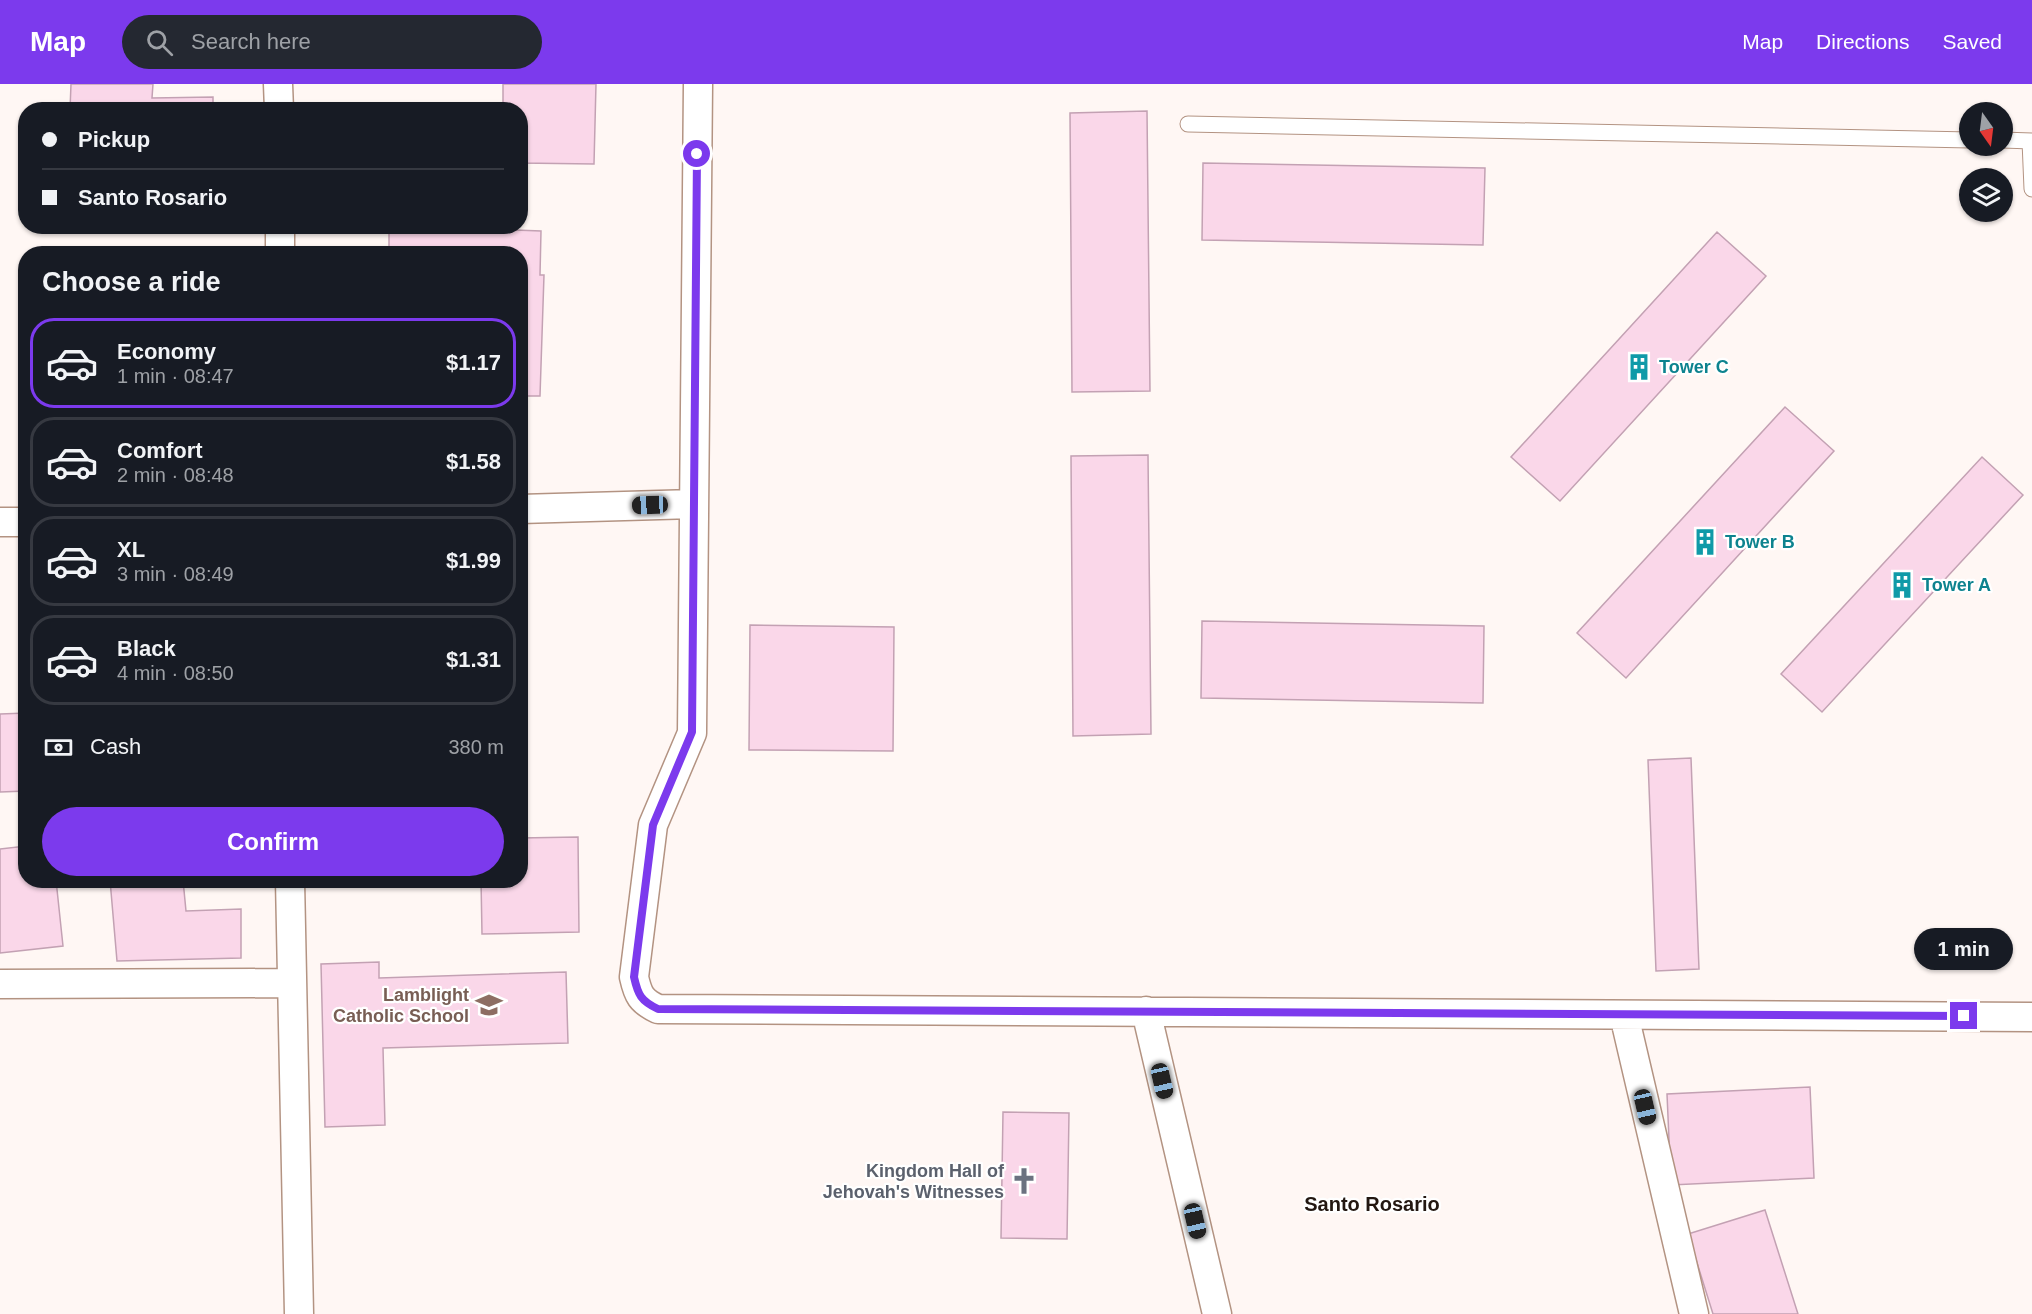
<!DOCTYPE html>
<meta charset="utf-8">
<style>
:root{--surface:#171b24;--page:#242831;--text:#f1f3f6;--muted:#9ea1a6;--line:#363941;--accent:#7c3aed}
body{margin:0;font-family:Arial,sans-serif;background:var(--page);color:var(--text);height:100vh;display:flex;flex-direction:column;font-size:22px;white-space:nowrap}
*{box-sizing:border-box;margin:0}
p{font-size:20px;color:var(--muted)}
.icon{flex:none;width:33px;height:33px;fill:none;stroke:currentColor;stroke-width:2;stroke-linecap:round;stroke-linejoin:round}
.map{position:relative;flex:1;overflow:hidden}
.sheet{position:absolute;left:18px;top:162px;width:510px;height:642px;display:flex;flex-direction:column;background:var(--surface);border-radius:24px;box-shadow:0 2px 4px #0004}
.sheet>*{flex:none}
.top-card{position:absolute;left:18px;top:18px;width:510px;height:132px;border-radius:24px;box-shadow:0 2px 4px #0004;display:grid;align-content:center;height:132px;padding:0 24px;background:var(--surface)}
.needle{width:39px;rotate:166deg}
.fabs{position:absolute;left:1959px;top:18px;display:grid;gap:12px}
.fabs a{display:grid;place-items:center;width:54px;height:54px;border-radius:50%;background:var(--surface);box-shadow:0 2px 4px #0004;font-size:30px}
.end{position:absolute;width:27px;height:27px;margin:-14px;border:8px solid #7c3aed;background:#fff;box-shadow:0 0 0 3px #fff}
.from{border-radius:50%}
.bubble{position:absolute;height:42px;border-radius:21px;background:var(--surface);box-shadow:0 2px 4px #0004;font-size:20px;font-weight:800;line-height:42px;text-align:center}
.car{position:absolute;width:18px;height:36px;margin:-18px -9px;border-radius:8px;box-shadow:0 0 4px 2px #0007;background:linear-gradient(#222 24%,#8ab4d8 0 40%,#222 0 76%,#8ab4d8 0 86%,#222 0)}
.top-card b{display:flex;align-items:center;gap:21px;height:57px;font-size:22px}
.top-card b+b{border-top:2px solid var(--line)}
.top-card i{width:15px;height:15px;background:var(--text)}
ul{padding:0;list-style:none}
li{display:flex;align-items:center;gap:18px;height:90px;margin:0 12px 9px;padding:0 12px;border:3px solid var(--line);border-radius:24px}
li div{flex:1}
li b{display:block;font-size:22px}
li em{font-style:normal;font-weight:800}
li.active{border-color:var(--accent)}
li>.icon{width:54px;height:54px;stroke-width:1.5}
h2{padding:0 24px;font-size:27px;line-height:72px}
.pay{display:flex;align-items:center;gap:15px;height:66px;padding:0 24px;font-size:22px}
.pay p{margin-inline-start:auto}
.button{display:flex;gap:12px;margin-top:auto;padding:12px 24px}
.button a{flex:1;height:69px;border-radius:36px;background:var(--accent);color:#fff;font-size:24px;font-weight:800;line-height:69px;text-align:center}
header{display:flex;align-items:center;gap:36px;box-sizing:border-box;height:84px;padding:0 30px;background:var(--accent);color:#fff}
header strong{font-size:28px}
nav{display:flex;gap:33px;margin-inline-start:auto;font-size:21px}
.search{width:420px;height:54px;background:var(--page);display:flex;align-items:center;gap:15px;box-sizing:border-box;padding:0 21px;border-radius:33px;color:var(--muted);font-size:22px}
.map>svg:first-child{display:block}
.building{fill:#fad7e9;stroke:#c3a1b3;stroke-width:1.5}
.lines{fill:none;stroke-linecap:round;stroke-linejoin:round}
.service-casing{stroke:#b39382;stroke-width:17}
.minor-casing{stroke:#b39382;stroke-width:31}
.service{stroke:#fff;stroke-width:15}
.minor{stroke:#fff;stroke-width:28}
.route{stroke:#7c3aed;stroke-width:8}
.labels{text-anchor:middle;stroke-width:4.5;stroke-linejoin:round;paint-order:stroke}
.culture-label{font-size:18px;font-weight:bold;fill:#0d838f;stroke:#fff;text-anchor:start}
.education-label{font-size:18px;font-weight:bold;fill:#785e54;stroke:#fff;text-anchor:end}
.worship-label{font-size:18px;font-weight:bold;fill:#5b616d;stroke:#fff;text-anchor:end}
.neighbourhood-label{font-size:20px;font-weight:bold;fill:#231711;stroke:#fff}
</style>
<header>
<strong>Map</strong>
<div class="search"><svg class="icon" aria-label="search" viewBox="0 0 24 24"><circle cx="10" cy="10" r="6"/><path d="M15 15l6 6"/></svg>Search here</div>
<nav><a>Map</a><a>Directions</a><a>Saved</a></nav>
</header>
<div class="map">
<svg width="2032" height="1230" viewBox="0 0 2032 1230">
<rect width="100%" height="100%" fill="#fff7f4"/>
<path class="building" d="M71 0H153L152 14 213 13V26H70Z
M503 0H596L594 80 520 79V26H503Z
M1147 27 1150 307 1072 308 1070 29Z
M1203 79 1485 84 1483 161 1202 156Z
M389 142H454V144L541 147 540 191H544L540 312H520V170H389Z
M1717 148 1766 192 1560 417 1511 373Z
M1785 323 1834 367 1626 594 1577 549Z
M1148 371 1151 650 1073 652 1071 372Z
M1982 373 2023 411 1822 628 1781 590Z
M1202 537 1484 542 1483 619 1201 614Z
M750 541 894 543 893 667 749 666Z
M26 629V707L0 708V630Z
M1691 674 1699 885 1656 887 1648 676Z
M578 753 579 848 482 850 481 796H520V754Z
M26 762V796H56L63 862 0 869V765Z
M110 796H183L186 827 241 825V874L117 877Z
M379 878V894L566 888 568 959 383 964 385 1041 325 1043 321 880Z
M1810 1003 1814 1094 1671 1101 1667 1010Z
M1003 1028 1069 1029 1067 1155 1001 1154Z
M1765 1126 1798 1230H1713L1688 1150Z"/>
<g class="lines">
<defs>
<path id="service" d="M1188 40 1970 56
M2002 56 2032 57
M2030 57 2032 105"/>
<path id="minor" d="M278 0 279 26
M698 0 692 649 653 741 634 893C638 911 641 917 658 925L2032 933
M280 142V170
M520 425 694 420
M0 438H26
M290 796 299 1230
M0 900 292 899
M1146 927 1217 1230
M1624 931 1694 1230"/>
</defs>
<use href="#service" class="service-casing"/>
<use href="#minor" class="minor-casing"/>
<use href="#service" class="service"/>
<use href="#minor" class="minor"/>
</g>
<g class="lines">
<path class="route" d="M697 70 692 648 653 741 634 893C638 911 641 917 658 925L1964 932"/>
</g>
<defs>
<symbol id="building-bare" viewBox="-9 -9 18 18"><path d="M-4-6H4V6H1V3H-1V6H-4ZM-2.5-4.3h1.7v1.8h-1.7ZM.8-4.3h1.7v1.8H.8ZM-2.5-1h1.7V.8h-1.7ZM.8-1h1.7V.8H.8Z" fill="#0f9aa8" stroke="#fff" stroke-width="2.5" paint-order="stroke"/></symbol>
<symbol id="school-bare" viewBox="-9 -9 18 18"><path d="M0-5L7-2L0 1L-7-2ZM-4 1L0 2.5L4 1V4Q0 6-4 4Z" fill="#8d6e63" stroke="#fff" stroke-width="2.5" paint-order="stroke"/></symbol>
<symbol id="church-bare" viewBox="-9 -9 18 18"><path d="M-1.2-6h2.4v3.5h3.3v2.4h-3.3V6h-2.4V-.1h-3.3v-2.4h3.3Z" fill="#6b7280" stroke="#fff" stroke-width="2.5" paint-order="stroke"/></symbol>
</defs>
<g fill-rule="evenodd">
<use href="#building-bare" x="1620" y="264" width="38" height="38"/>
<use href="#building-bare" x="1686" y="439" width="38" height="38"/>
<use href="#building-bare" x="1883" y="482" width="38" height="38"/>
<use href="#school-bare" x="470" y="902" width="38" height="38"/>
<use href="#church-bare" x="1005" y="1078" width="38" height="38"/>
</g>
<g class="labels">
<g class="culture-label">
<text x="1659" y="289">Tower C</text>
<text x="1725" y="464">Tower B</text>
<text x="1922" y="507">Tower A</text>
</g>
<g class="education-label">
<text x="469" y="917">Lamblight<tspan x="469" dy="21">Catholic School</tspan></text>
</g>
<g class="worship-label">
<text x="1004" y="1093">Kingdom Hall of<tspan x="1004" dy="21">Jehovah's Witnesses</tspan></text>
</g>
<g class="neighbourhood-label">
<text x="1372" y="1127">Santo Rosario</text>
</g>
</g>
</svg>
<div class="fabs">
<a><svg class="needle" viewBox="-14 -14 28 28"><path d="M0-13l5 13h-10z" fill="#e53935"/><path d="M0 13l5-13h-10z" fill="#9ea1a6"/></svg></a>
<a><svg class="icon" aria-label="layers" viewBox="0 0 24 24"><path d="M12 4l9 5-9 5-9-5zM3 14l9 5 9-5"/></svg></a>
</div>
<i class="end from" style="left:697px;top:70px"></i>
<i class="end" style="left:1964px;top:932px"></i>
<div class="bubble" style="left:1914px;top:844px;width:99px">1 min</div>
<i class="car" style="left:650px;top:421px;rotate:268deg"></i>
<i class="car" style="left:1162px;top:997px;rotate:167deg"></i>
<i class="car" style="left:1645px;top:1023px;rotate:167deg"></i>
<i class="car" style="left:1195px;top:1137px;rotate:167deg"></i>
<div class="top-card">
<b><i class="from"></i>Pickup</b>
<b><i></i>Santo Rosario</b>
</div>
<section class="sheet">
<h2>Choose a ride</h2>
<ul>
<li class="active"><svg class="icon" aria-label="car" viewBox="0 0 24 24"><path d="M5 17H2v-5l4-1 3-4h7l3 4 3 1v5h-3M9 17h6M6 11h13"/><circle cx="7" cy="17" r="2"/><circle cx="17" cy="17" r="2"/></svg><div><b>Economy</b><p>1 min · 08:47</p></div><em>$1.17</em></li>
<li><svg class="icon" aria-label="car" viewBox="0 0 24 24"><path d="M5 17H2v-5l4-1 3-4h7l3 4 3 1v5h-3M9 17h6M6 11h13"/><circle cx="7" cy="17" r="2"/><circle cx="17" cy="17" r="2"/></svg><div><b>Comfort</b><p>2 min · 08:48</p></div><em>$1.58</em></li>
<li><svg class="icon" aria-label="car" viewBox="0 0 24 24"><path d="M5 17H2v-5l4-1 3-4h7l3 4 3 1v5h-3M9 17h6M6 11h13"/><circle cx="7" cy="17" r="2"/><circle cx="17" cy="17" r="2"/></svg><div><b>XL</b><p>3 min · 08:49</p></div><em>$1.99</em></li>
<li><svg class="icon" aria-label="car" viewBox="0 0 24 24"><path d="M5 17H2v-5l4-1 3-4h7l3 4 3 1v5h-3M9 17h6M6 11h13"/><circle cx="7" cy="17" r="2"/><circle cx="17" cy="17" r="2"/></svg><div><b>Black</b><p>4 min · 08:50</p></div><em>$1.31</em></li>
</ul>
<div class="pay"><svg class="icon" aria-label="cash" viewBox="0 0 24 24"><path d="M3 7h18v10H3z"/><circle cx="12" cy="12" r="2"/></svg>Cash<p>380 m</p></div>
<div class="button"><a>Confirm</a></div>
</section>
</div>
